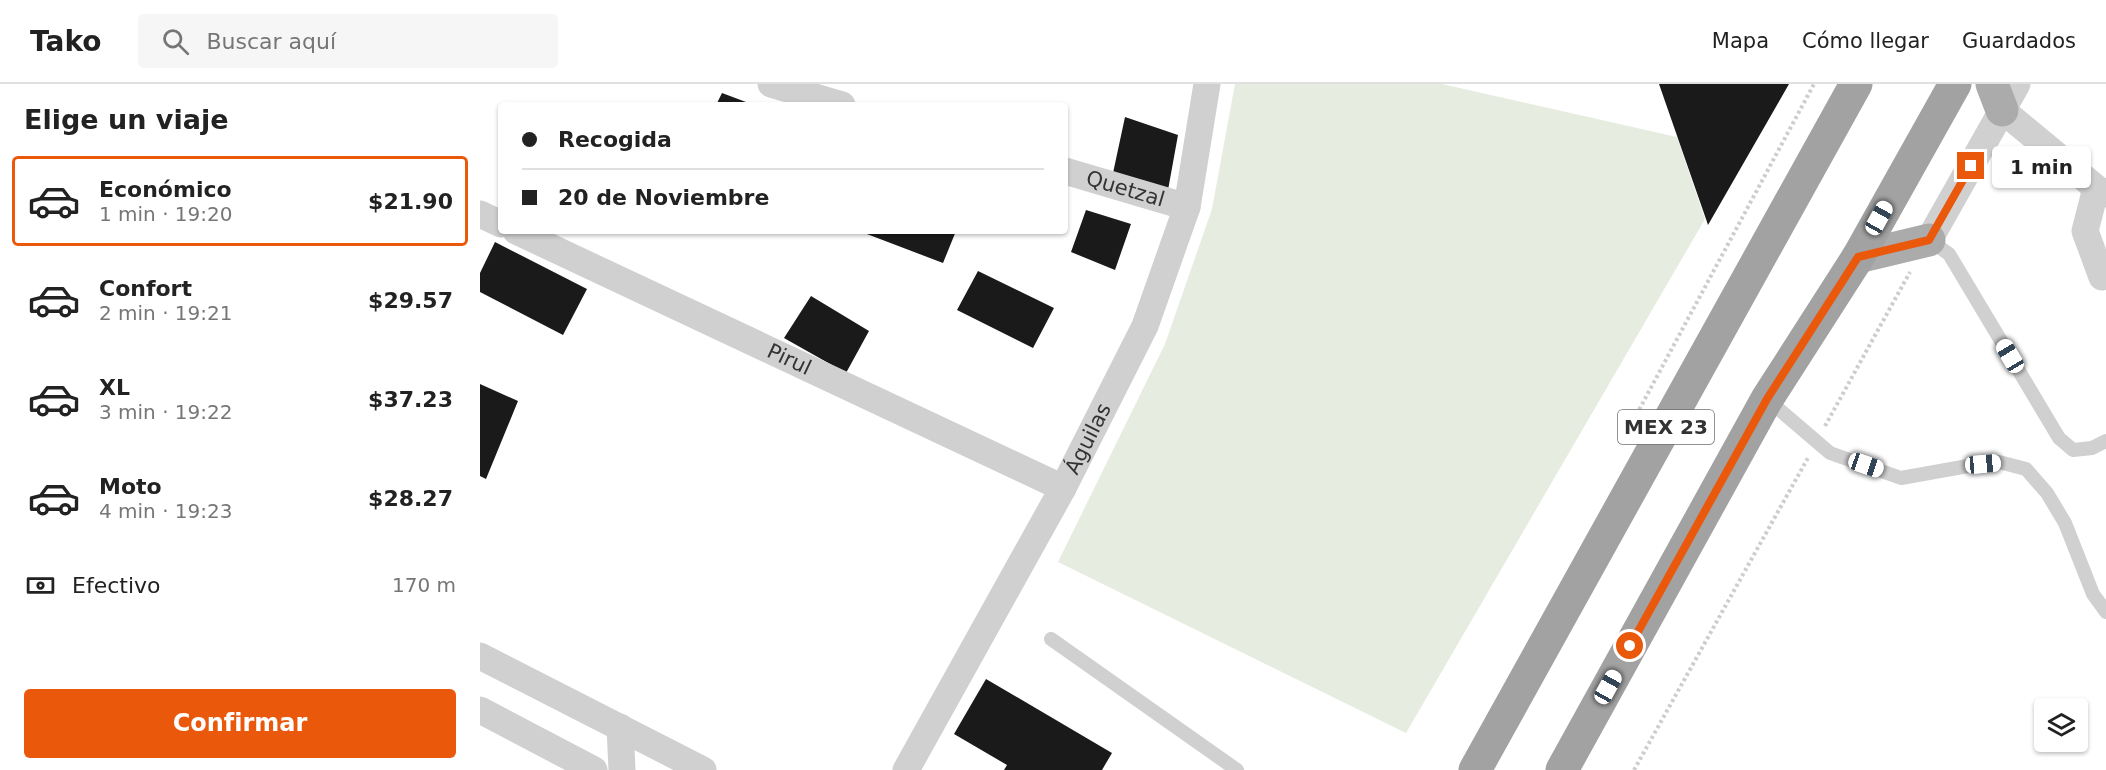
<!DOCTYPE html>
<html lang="es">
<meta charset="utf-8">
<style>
:root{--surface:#fff;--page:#f6f6f6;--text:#222;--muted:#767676;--line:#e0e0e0;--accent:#ea580c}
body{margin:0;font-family:"DejaVu Sans",sans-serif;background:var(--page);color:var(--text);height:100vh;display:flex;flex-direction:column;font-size:22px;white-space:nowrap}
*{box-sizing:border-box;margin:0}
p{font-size:20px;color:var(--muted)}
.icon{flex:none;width:33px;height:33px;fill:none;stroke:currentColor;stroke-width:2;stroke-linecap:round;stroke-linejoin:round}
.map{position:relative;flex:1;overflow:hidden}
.drawer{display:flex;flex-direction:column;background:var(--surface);width:480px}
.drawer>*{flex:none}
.hud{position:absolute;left:18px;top:18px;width:570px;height:132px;border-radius:6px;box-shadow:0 2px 4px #0004;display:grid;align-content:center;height:132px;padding:0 24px;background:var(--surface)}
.tools{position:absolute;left:1554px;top:614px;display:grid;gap:12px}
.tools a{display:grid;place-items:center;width:54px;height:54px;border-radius:6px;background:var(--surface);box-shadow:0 2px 4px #0004;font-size:30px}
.end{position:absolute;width:27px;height:27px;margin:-14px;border:8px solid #ea580c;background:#fff;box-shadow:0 0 0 3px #fff}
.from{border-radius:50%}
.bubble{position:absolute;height:42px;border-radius:6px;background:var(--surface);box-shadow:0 2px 4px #0004;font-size:20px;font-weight:700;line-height:42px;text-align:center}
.car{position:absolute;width:18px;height:36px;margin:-18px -9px;border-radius:8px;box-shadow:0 0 4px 2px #0007;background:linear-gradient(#fff 24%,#345 0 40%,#fff 0 76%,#345 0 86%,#fff 0)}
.hud b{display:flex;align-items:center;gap:21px;height:57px;font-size:22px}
.hud b+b{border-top:2px solid var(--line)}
.hud i{width:15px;height:15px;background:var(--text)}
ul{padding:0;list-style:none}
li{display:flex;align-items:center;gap:18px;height:90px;margin:0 12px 9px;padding:0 12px;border:3px solid transparent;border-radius:6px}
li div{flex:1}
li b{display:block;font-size:22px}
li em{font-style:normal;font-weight:700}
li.on{border-color:var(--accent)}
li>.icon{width:54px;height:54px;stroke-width:1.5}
h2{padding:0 24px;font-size:27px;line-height:72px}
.pay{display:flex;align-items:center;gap:15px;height:66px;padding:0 24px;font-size:22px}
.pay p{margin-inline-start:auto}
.action{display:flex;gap:12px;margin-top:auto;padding:12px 24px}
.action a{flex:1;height:69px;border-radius:6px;background:var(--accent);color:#fff;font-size:24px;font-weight:700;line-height:69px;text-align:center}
header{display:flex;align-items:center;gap:36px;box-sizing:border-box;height:84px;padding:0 30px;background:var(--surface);border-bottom:2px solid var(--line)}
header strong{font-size:28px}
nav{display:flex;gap:33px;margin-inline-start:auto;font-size:21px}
.search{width:420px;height:54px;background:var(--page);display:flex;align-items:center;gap:15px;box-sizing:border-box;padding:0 21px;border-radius:6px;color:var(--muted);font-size:22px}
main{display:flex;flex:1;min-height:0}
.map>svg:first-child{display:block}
.green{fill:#e6ecdf}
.building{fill:#1a1a1a}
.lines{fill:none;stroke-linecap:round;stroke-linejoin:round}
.path{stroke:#cdcdcd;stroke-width:4;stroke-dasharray:3 3;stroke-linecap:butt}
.service{stroke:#d0d0d0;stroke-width:14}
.minor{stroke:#d0d0d0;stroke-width:27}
.primary{stroke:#ababab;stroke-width:33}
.trunk{stroke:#a2a2a2;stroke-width:33}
.route{stroke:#ea580c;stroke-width:8}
.labels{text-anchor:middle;stroke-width:6;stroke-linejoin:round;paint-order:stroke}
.shield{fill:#fff;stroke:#707070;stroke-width:1.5}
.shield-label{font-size:20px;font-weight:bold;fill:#333}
.street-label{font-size:21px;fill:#333;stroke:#fff}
</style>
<header>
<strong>Tako</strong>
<div class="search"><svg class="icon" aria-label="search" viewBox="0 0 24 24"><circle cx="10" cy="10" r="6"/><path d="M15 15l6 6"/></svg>Buscar aquí</div>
<nav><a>Mapa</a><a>Cómo llegar</a><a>Guardados</a></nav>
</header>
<main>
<section class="drawer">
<h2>Elige un viaje</h2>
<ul>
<li class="on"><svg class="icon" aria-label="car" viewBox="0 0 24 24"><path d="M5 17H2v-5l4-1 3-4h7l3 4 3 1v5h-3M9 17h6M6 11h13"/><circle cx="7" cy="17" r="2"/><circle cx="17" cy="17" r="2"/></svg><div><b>Económico</b><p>1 min · 19:20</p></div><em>$21.90</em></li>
<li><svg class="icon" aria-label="car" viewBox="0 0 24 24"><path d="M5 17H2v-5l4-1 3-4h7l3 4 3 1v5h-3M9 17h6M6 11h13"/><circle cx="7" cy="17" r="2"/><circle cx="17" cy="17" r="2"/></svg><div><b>Confort</b><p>2 min · 19:21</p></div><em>$29.57</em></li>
<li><svg class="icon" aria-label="car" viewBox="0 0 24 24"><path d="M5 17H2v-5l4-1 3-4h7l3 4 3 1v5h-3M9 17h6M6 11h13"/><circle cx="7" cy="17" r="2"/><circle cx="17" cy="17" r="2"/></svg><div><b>XL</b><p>3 min · 19:22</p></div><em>$37.23</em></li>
<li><svg class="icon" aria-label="car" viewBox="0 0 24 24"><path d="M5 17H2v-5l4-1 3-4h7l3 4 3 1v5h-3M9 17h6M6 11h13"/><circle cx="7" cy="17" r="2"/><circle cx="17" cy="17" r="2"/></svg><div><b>Moto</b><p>4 min · 19:23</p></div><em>$28.27</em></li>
</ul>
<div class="pay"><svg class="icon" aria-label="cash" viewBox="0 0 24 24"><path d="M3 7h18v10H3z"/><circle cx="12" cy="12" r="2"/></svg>Efectivo<p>170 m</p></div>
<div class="action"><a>Confirmar</a></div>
</section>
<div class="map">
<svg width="1626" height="686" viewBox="0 0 1626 686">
<rect width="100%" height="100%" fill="#fff"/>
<path class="green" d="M755 0H962L1197 53 1225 135 926 649 578 478 685 260 732 125Z"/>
<path class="building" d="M1179 0H1309L1228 141 1226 135Z
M242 9 274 21H236Z
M645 33 698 51 688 106 633 89Z
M606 126 651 140 635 186 591 168Z
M379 147H476L463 179Z
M15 158 107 205 83 251 0 208V189Z
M498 187 574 224 553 264 477 226Z
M331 212 389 247 366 289 304 254Z
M0 300 38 317 6 395 0 392Z
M506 595 632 669 622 686H524L527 681 474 650Z"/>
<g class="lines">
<path class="path" d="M1345 342 1430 188
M1145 352 1334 0
M1154 686 1329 372"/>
<path class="service" d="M1449 156 1469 170 1579 354 1593 366 1612 364 1626 357
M1287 315 1350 369 1421 394 1488 382 1519 378 1546 385 1567 409 1585 439 1613 510 1626 528
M571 555 757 686"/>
<g class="minor">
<path d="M291 0 362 21"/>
<path d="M1522 26 1616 104 1626 110"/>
<path id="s1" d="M585 87 707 123"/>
<path d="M1616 104 1605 147 1622 193"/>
<path d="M0 130 21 140"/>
<path id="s2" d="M36 147 583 404"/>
<path d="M1449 156 1537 0"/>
<path d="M0 572 223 686"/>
<path d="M0 626 114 686"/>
<path d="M140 643 142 686"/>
<path id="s3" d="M426 686 583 404 665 242 707 123 727 0"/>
</g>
<path class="primary" d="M1512 0 1522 26
M1378 173 1449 156"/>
<path class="trunk" d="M995 686 1376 0
M1082 686 1287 315 1378 173 1475 0"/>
</g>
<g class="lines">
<path class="route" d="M1150 562 1287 315 1378 173 1449 156 1491 82"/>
</g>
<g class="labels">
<rect class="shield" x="1138" y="326" width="96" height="34" rx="4.5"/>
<g class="shield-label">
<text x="1186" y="350">MEX 23</text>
</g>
<g class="street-label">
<text dy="7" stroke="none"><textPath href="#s1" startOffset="63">Quetzal</textPath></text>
<text dy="7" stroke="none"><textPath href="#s2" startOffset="302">Pirul</textPath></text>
<text dy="7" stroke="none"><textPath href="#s3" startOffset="378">Águilas</textPath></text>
</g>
</g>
</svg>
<div class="tools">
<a><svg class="icon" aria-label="layers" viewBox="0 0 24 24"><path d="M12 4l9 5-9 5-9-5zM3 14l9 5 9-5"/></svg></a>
</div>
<i class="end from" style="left:1150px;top:562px"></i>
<i class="end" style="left:1491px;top:82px"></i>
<div class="bubble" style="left:1512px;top:62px;width:99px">1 min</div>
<i class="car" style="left:1399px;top:134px;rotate:29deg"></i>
<i class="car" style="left:1530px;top:272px;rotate:329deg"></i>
<i class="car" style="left:1503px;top:380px;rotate:85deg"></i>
<i class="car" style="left:1386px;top:381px;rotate:109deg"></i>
<i class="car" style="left:1128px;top:603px;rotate:29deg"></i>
<div class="hud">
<b><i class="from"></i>Recogida</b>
<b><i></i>20 de Noviembre</b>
</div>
</div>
</main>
